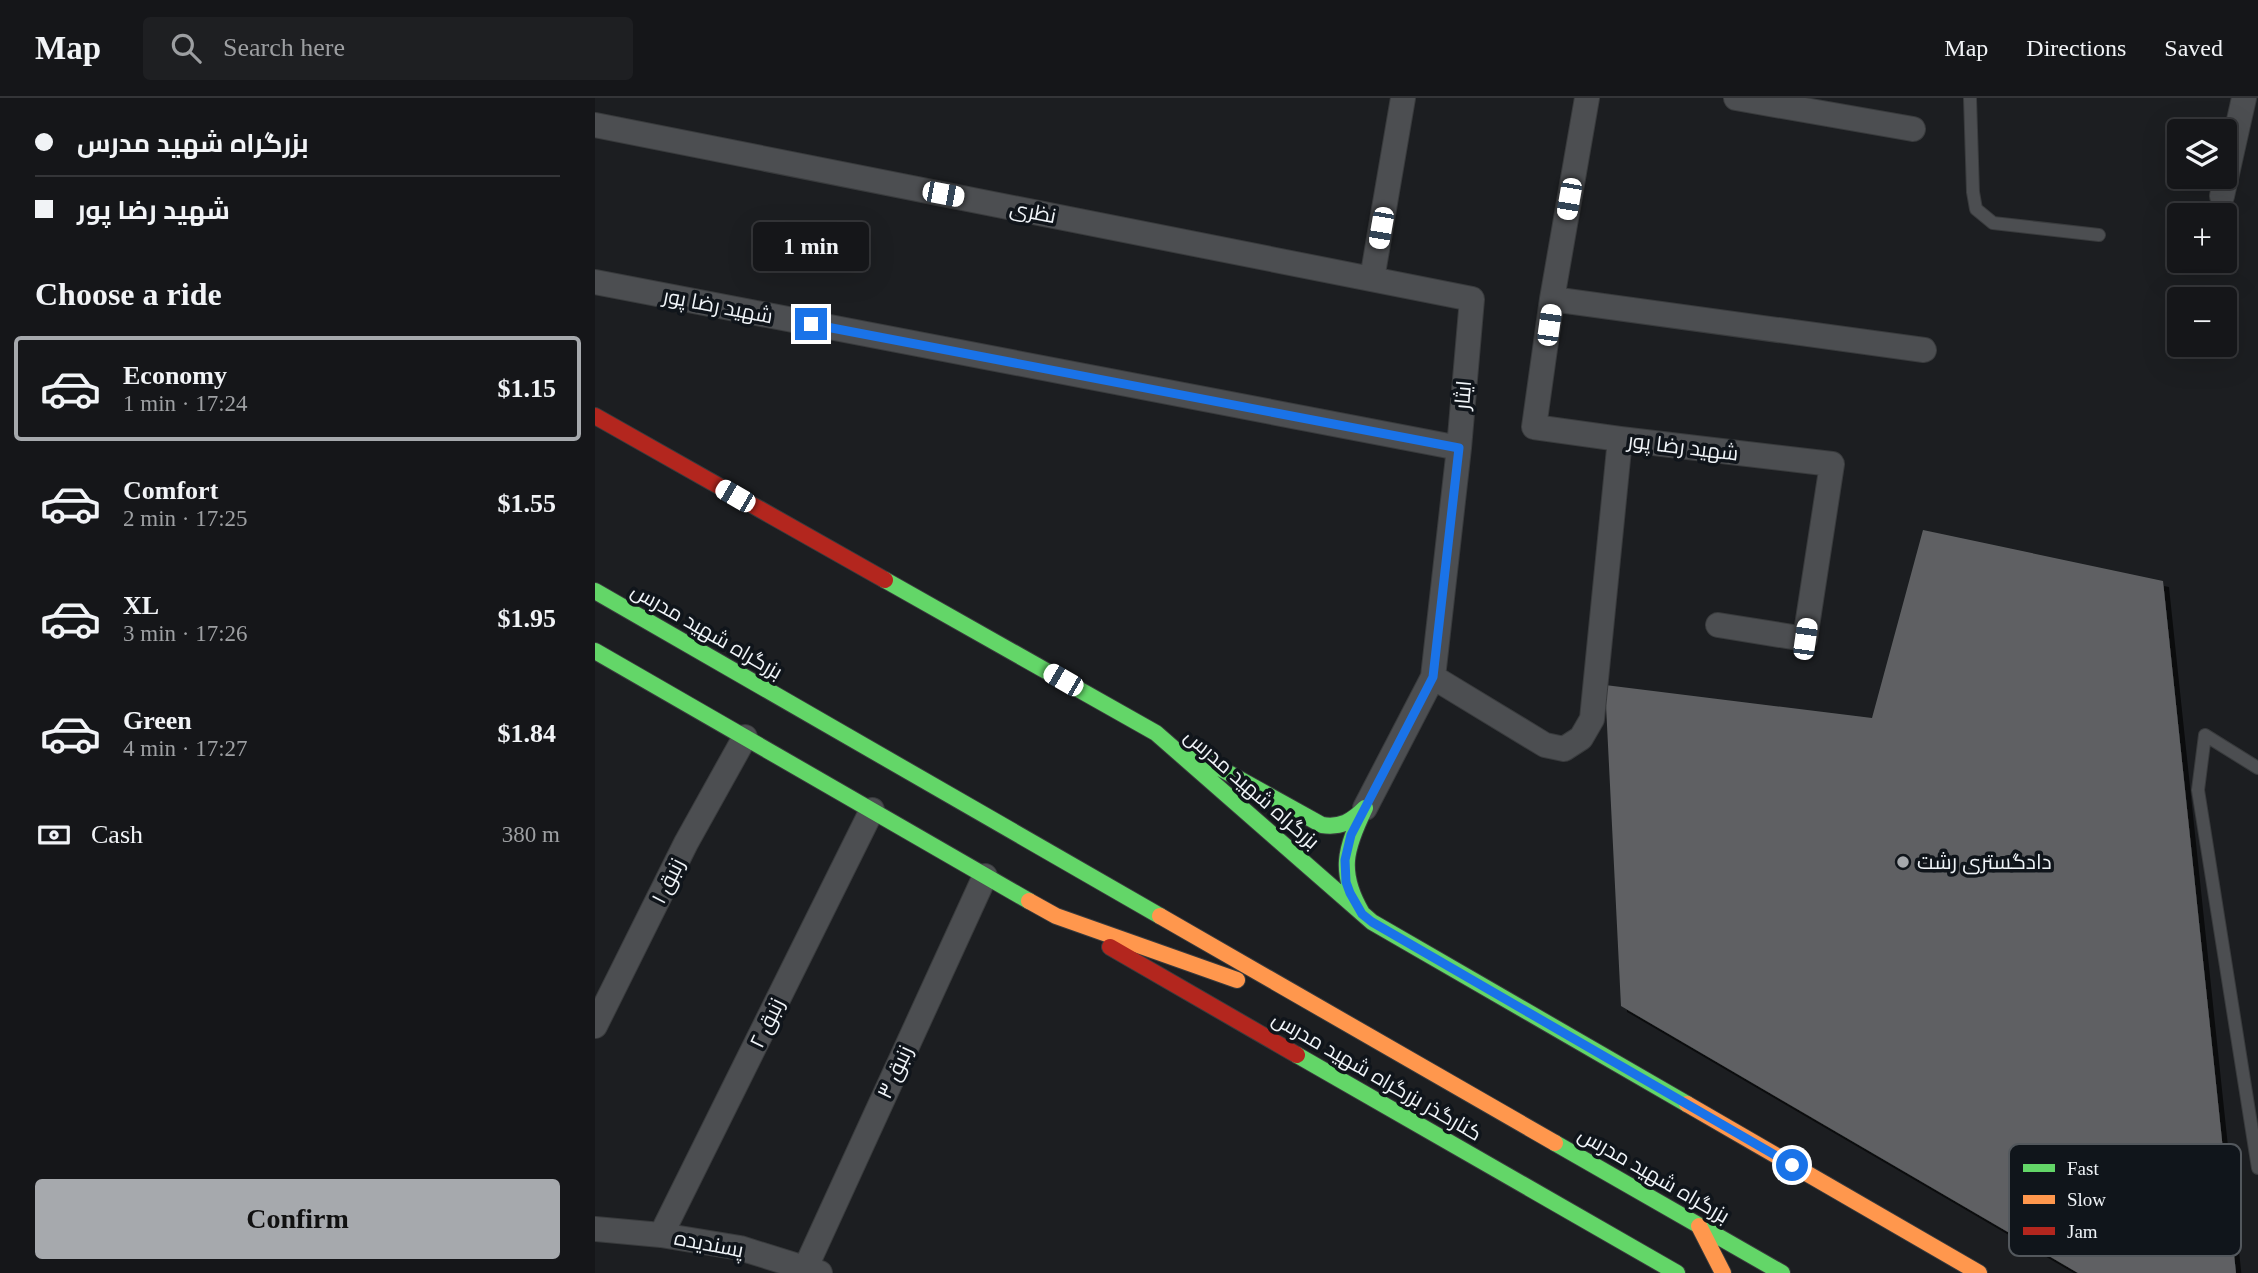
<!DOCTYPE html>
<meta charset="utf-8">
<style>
:root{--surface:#151619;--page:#1e1f22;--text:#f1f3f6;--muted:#9d9fa2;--line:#343538;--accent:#a6a9ad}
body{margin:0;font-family:"Times New Roman",Cairo,serif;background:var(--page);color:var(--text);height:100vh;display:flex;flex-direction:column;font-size:26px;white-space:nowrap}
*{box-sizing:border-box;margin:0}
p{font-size:23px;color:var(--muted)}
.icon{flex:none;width:38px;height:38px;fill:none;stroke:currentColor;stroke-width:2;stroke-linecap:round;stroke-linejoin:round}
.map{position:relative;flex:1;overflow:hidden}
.side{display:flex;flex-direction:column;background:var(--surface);width:595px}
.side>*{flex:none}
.hud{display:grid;align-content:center;height:154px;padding:0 35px;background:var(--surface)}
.tools{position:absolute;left:1572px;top:21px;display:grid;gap:14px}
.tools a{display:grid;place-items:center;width:70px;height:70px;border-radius:7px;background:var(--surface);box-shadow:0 7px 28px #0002,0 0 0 2px var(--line);font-size:35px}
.end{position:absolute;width:32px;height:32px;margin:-16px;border:9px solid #1a73e8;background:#fff;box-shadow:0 0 0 4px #fff}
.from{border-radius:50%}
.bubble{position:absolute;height:49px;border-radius:7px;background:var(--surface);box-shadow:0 7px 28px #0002,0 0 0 2px var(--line);font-size:23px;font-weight:600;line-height:49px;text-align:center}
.car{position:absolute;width:21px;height:42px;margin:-21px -10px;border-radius:9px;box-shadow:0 0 5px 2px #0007;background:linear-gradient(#fff 24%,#345 0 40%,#fff 0 76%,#345 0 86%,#fff 0)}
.hud b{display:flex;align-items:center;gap:24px;height:66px;font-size:26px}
.hud b+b{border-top:2px solid var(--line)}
.hud i{width:18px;height:18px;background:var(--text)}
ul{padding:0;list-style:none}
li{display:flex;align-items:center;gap:21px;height:105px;margin:0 14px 10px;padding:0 21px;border:4px solid transparent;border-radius:7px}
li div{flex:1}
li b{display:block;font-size:26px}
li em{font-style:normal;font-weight:600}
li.active{border-color:var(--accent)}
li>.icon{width:63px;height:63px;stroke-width:1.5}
h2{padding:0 35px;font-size:32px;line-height:84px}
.pay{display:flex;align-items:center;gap:18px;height:77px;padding:0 35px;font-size:26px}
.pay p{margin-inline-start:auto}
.button{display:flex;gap:14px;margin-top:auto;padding:14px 35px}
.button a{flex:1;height:80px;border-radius:7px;background:var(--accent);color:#111;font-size:28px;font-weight:600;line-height:80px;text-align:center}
header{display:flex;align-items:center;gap:42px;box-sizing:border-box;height:98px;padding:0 35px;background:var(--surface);border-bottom:2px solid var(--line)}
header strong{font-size:33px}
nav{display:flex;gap:38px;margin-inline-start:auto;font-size:24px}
.search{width:490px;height:63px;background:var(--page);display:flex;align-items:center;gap:18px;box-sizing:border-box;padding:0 24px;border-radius:7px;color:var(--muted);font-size:26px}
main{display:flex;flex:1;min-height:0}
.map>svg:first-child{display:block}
.building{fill:#5f6163;filter:url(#shadow)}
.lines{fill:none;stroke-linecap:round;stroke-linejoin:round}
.lane-casing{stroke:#393b3d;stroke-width:14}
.street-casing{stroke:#393b3d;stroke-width:26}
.fast-casing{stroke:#393b3d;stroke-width:18}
.slow-casing{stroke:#393b3d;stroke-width:18}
.jam-casing{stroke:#393b3d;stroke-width:18}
.lane{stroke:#4c4e51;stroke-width:12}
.street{stroke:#4c4e51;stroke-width:24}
.fast{stroke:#63d668;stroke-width:16}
.slow{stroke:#ff974d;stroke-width:16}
.jam{stroke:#b3261e;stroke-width:16}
.route{stroke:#1a73e8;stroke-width:9}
.poi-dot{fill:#a6a9ad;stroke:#10151b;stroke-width:2.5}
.labels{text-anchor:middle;stroke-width:7;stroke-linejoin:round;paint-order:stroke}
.street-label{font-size:21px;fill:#f0f4f8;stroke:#10151b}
.poi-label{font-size:21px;fill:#f0f4f8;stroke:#10151b;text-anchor:start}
.key{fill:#10151b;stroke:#53585d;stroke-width:2}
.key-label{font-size:19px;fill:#f0f4f8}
</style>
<header>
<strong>Map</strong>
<div class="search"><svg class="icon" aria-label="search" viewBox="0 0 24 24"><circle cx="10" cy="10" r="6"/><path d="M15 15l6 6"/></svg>Search here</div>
<nav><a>Map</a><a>Directions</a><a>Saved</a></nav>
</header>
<main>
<section class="side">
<div class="hud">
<b><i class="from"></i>بزرگراه شهید مدرس</b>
<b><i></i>شهید رضا پور</b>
</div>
<h2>Choose a ride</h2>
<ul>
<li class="active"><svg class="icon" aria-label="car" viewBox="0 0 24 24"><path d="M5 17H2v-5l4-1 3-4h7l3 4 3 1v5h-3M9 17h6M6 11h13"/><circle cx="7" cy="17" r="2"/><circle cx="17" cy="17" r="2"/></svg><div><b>Economy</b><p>1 min · 17:24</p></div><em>$1.15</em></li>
<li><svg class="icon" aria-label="car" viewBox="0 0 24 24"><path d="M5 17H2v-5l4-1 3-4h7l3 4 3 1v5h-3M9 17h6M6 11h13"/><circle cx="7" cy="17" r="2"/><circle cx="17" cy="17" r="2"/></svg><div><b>Comfort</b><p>2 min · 17:25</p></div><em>$1.55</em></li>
<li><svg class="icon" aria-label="car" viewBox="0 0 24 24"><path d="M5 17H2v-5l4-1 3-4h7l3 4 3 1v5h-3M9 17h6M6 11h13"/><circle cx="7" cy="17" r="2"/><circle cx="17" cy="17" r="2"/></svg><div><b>XL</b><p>3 min · 17:26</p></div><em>$1.95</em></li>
<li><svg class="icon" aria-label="car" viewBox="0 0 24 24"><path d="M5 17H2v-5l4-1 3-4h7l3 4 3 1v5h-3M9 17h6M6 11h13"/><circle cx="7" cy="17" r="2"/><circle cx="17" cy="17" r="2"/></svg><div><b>Green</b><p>4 min · 17:27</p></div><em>$1.84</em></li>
</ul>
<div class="pay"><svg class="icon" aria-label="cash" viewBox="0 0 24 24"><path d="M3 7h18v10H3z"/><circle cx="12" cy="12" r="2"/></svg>Cash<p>380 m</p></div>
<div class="button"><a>Confirm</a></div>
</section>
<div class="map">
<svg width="1663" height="1175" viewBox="0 0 1663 1175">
<defs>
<filter id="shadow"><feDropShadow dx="6" dy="6" stdDeviation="0" flood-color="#0009"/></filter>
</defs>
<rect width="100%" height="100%" fill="#1c1e21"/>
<path class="building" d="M1328 432 1568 483 1641 1175H1483L1026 908 1010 587 1277 620Z"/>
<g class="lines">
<defs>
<path id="lane" d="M1375 0 1378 94 1381 111 1398 125 1504 137
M1663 670 1610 637 1603 692 1663 1070"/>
<path id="street" d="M992 0 957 201 939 329 1025 341 1237 366 1210 541 1123 527
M1141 0 1318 31
M0 27 877 201 864 350 838 579 770 710
M1627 98 1649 0
M777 181 808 0
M0 184 864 350
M957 201 1329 252
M838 579 950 647 969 651 986 640 997 621 1025 341
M0 928 91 745 150 639
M0 1131 66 1137 145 1150 225 1175
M66 1137 277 712
M210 1171 390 778"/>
<path id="fast" d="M290 482 561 635 777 824 1092 1006
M0 493 565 818
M0 553 434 803
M601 657 727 727C746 730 757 723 770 710
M767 815C743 774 750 751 770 710
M702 957 1082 1175
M960 1045 1187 1175"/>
<path id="slow" d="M434 803 461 818 642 882
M565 818 960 1045
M1092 1006 1384 1175
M1104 1128 1128 1175"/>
<path id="jam" d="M0 318 290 482
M515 849 702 957"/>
</defs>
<use href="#lane" class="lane-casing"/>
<use href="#street" class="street-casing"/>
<use href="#fast" class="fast-casing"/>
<use href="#slow" class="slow-casing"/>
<use href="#jam" class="jam-casing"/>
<use href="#lane" class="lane"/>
<use href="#street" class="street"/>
<use href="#fast" class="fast"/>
<use href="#slow" class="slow"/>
<use href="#jam" class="jam"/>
</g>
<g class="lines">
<path class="route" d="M216 226 864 350 838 579 756 737 750 762 751 784 755 795 767 816 777 824 1197 1067"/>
</g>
<circle class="poi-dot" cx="1308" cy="764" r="7"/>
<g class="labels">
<g class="street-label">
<text transform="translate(438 114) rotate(11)" y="7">نظری</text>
<text transform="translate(123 208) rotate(11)" y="7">شهید رضا پور</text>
<text transform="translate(868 297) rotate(-85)" y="7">ایثار</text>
<text transform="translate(1088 349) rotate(7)" y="7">شهید رضا پور</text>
<text transform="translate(112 533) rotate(30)" y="7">بزرگراه شهید مدرس</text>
<text transform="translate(657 691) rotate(41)" y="7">بزرگراه شهید مدرس</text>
<text transform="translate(73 783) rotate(-63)" y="7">زنبق ۱</text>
<text transform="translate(172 925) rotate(-64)" y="7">زنبق ۲</text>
<text transform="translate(300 974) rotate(-65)" y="7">زنبق ۳</text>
<text transform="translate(782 978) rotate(30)" y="7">کنارگذر بزرگراه شهید مدرس</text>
<text transform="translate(1059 1077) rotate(30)" y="7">بزرگراه شهید مدرس</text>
<text transform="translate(114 1146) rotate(11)" y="7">پسندیده</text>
</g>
<g class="poi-label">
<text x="1322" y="771">دادگستری رشت</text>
</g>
</g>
<rect x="1414" y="1046" width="232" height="112" rx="10" class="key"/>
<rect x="1428" y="1066" width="32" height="8" fill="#63d668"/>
<rect x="1428" y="1097" width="32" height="9" fill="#ff974d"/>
<rect x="1428" y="1129" width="32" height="8" fill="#b3261e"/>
<g class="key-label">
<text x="1472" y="1077">Fast</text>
<text x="1472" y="1108">Slow</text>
<text x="1472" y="1140">Jam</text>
</g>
</svg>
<div class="tools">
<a><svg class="icon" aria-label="layers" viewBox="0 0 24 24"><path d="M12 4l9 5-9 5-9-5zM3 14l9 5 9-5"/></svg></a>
<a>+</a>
<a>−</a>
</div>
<i class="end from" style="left:1197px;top:1067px"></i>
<i class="end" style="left:216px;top:226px"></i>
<div class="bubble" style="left:158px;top:124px;width:116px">1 min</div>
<i class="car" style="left:348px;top:96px;rotate:101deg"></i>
<i class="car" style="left:974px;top:101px;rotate:190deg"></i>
<i class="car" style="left:786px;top:130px;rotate:190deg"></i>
<i class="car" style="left:954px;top:227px;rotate:8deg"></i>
<i class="car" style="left:140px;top:398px;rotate:300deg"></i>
<i class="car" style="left:1210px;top:541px;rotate:8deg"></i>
<i class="car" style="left:468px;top:582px;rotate:300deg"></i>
</div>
</main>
